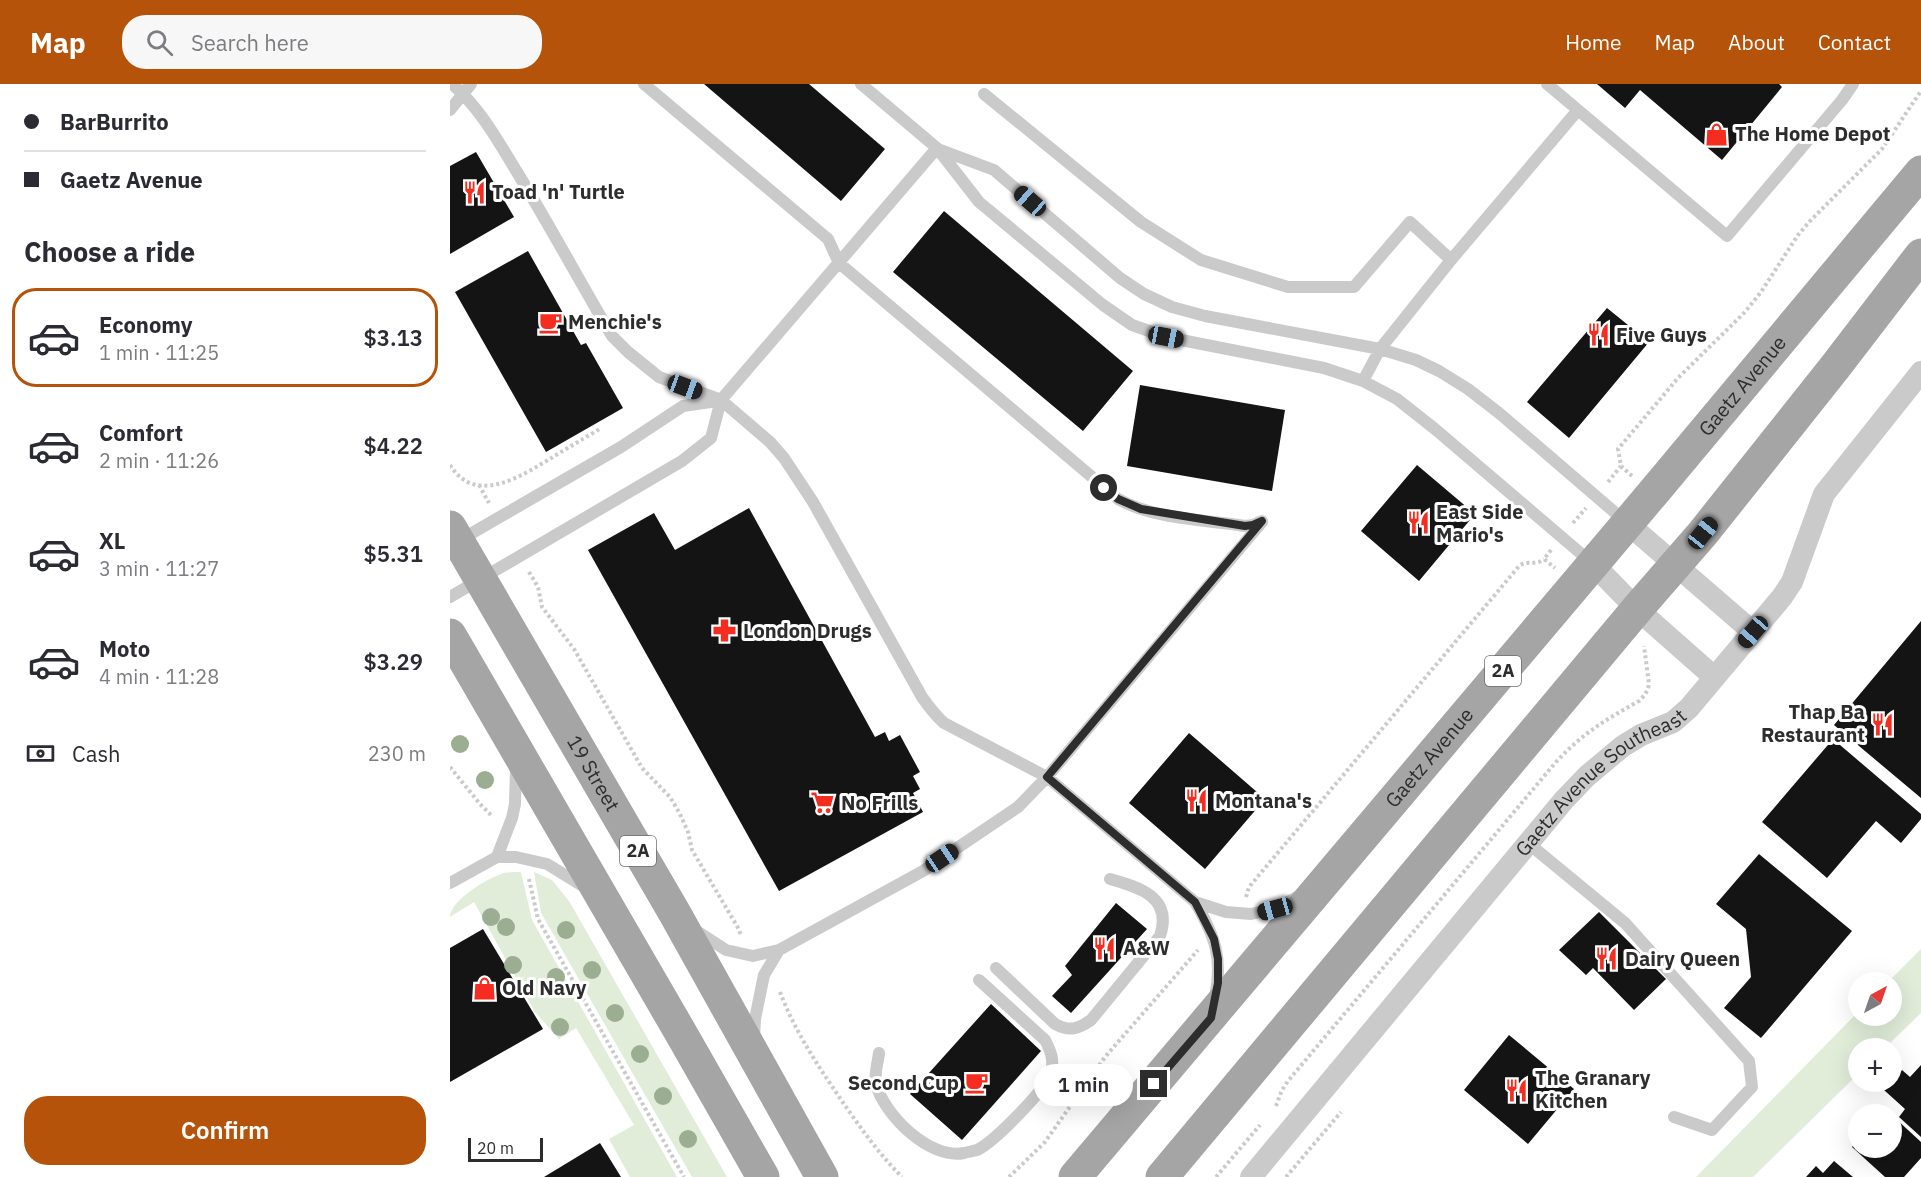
<!DOCTYPE html>
<meta charset="utf-8">
<style>
:root{--surface:#fff;--page:#f7f7f7;--text:#2b2b33;--muted:#7c7c81;--line:#e1e1e2;--accent:#b45309}
body{margin:0;font-family:"IBM Plex Sans",sans-serif;background:var(--page);color:var(--text);height:100vh;display:flex;flex-direction:column;font-size:22px;white-space:nowrap}
*{box-sizing:border-box;margin:0}
p{font-size:20px;color:var(--muted)}
.icon{flex:none;width:33px;height:33px;fill:none;stroke:currentColor;stroke-width:2;stroke-linecap:round;stroke-linejoin:round}
.map{position:relative;flex:1;overflow:hidden}
.details{display:flex;flex-direction:column;background:var(--surface);width:450px}
.details>*{flex:none}
.banner{display:grid;align-content:center;height:132px;padding:0 24px;background:var(--surface)}
.needle{width:39px;rotate:40deg}
.fabs{position:absolute;left:1398px;top:888px;display:grid;gap:12px}
.fabs a{display:grid;place-items:center;width:54px;height:54px;border-radius:50%;background:var(--surface);box-shadow:0 6px 24px #0002;font-size:30px}
.scale{position:absolute;left:18px;bottom:15px;width:75px;box-sizing:border-box;padding-left:6px;border:3px solid #2d2d2d;border-top:0;font-size:16px;line-height:21px;white-space:nowrap;color:#2d2d2d;-webkit-text-stroke:4px #fff;paint-order:stroke}
.end{position:absolute;width:27px;height:27px;margin:-14px;border:8px solid #2d2d2d;background:#fff;box-shadow:0 0 0 3px #fff}
.from{border-radius:50%}
.bubble{position:absolute;height:42px;border-radius:21px;background:var(--surface);box-shadow:0 6px 24px #0002;font-size:20px;font-weight:600;line-height:42px;text-align:center}
.car{position:absolute;width:18px;height:36px;margin:-18px -9px;border-radius:8px;box-shadow:0 0 4px 2px #0007;background:linear-gradient(#222 24%,#8ab4d8 0 40%,#222 0 76%,#8ab4d8 0 86%,#222 0)}
.banner b{display:flex;align-items:center;gap:21px;height:57px;font-size:22px}
.banner b+b{border-top:2px solid var(--line)}
.banner i{width:15px;height:15px;background:var(--text)}
ul{padding:0;list-style:none}
li{display:flex;align-items:center;gap:18px;height:99px;margin:0 12px 9px;padding:0 12px;border:3px solid transparent;border-radius:24px}
li div{flex:1}
li b{display:block;font-size:22px}
li em{font-style:normal;font-weight:600}
li.on{border-color:var(--accent)}
li>.icon{width:54px;height:54px;stroke-width:1.5}
h2{padding:0 24px;font-size:27px;line-height:72px}
.pay{display:flex;align-items:center;gap:15px;height:66px;padding:0 24px;font-size:22px}
.pay p{margin-inline-start:auto}
.cta{display:flex;gap:12px;margin-top:auto;padding:12px 24px}
.cta a{flex:1;height:69px;border-radius:24px;background:var(--accent);color:#fff;font-size:24px;font-weight:600;line-height:69px;text-align:center}
header{display:flex;align-items:center;gap:36px;box-sizing:border-box;height:84px;padding:0 30px;background:var(--accent);color:#fff}
header strong{font-size:28px}
nav{display:flex;gap:33px;margin-inline-start:auto;font-size:21px}
.search{width:420px;height:54px;background:var(--page);display:flex;align-items:center;gap:15px;box-sizing:border-box;padding:0 21px;border-radius:24px;color:var(--muted);font-size:22px}
main{display:flex;flex:1;min-height:0}
.map>svg:first-child{display:block}
.green{fill:#e1ecd9}
.building{fill:#141414}
.lines{fill:none;stroke-linecap:round;stroke-linejoin:round}
.path{stroke:#cacaca;stroke-width:4;stroke-dasharray:3 3;stroke-linecap:butt}
.lane{stroke:#cacaca;stroke-width:12}
.street{stroke:#cacaca;stroke-width:22}
.primary{stroke:#a5a5a5;stroke-width:33}
.tree{fill:#9bae91}
.route{stroke:#2d2d2d;stroke-width:8}
.labels{text-anchor:middle;stroke-width:6;stroke-linejoin:round;paint-order:stroke}
.shield{fill:#fff;stroke:#6c6c6c;stroke-width:1.5}
.shield-label{font-size:18px;font-weight:bold;fill:#2d2d2d}
.poi-label{font-size:20px;font-weight:bold;fill:#2d2d2d;stroke:#fff;text-anchor:start}
.street-label{font-size:20px;fill:#2d2d2d;stroke:#fff}
</style>
<header>
<strong>Map</strong>
<div class="search"><svg class="icon" aria-label="search" viewBox="0 0 24 24"><circle cx="10" cy="10" r="6"/><path d="M15 15l6 6"/></svg>Search here</div>
<nav><a>Home</a><a>Map</a><a>About</a><a>Contact</a></nav>
</header>
<main>
<section class="details">
<div class="banner">
<b><i class="from"></i>BarBurrito</b>
<b><i></i>Gaetz Avenue</b>
</div>
<h2>Choose a ride</h2>
<ul>
<li class="on"><svg class="icon" aria-label="car" viewBox="0 0 24 24"><path d="M5 17H2v-5l4-1 3-4h7l3 4 3 1v5h-3M9 17h6M6 11h13"/><circle cx="7" cy="17" r="2"/><circle cx="17" cy="17" r="2"/></svg><div><b>Economy</b><p>1 min · 11:25</p></div><em>$3.13</em></li>
<li><svg class="icon" aria-label="car" viewBox="0 0 24 24"><path d="M5 17H2v-5l4-1 3-4h7l3 4 3 1v5h-3M9 17h6M6 11h13"/><circle cx="7" cy="17" r="2"/><circle cx="17" cy="17" r="2"/></svg><div><b>Comfort</b><p>2 min · 11:26</p></div><em>$4.22</em></li>
<li><svg class="icon" aria-label="car" viewBox="0 0 24 24"><path d="M5 17H2v-5l4-1 3-4h7l3 4 3 1v5h-3M9 17h6M6 11h13"/><circle cx="7" cy="17" r="2"/><circle cx="17" cy="17" r="2"/></svg><div><b>XL</b><p>3 min · 11:27</p></div><em>$5.31</em></li>
<li><svg class="icon" aria-label="car" viewBox="0 0 24 24"><path d="M5 17H2v-5l4-1 3-4h7l3 4 3 1v5h-3M9 17h6M6 11h13"/><circle cx="7" cy="17" r="2"/><circle cx="17" cy="17" r="2"/></svg><div><b>Moto</b><p>4 min · 11:28</p></div><em>$3.29</em></li>
</ul>
<div class="pay"><svg class="icon" aria-label="cash" viewBox="0 0 24 24"><path d="M3 7h18v10H3z"/><circle cx="12" cy="12" r="2"/></svg>Cash<p>230 m</p></div>
<div class="cta"><a>Confirm</a></div>
</section>
<div class="map">
<svg width="1471" height="1093" viewBox="0 0 1471 1093">
<rect width="100%" height="100%" fill="#fff"/>
<path class="green" d="M71 788 82 836 227 1093H180L159 1055 184 1041 126 944 109 955 85 928 24 818 0 833C0 817 36 795 51 790 57 788 65 788 71 788Z
M84 788 102 796 119 817 277 1093H242L91 829Z
M1471 865V929L1435 964H1408V990L1303 1093H1246L1408 928V932H1442V898H1438Z"/>
<path class="building" d="M254 0H359L435 65 391 117Z
M1147 0H1329L1332 3 1272 76 1190 6 1175 24Z
M26 68 64 133 0 170V82Z
M494 127 683 287 633 347 443 188Z
M78 167 131 261 136 259 173 324 96 368 5 208Z
M1157 224 1199 258 1119 354 1077 318Z
M690 301 835 326 822 407 677 382Z
M967 381 1025 430 969 497 911 447Z
M299 424 425 653 435 648 439 657 450 651 470 688 463 692 470 705 463 709 473 728 329 807 138 466 204 429 225 466Z
M1471 537V714L1384 641Z
M739 649 815 715 755 785 679 719Z
M1383 655 1471 730V735L1451 759 1426 737 1377 794 1312 738Z
M1309 770 1402 847 1311 954 1274 924 1301 893 1296 845 1266 820Z
M666 819 697 845 621 929 602 912 622 891 615 882Z
M1149 828 1216 895 1184 926 1143 884 1136 891 1109 866Z
M33 845 93 945 0 998V864Z
M541 920 591 967 512 1056 460 1010Z
M1059 951 1124 1005 1078 1060 1014 1006Z
M1471 981V1053L1449 1033 1455 1025 1434 1006 1452 986 1460 993Z
M1445 1034 1471 1058V1074L1454 1093H1435L1402 1063 1408 1055V1064H1442V1038Z
M150 1059 171 1093H94Z
M1384 1077 1403 1093H1356L1366 1082 1373 1089Z"/>
<g class="lines">
<path class="path" d="M0 381C26 423 73 391 103 373 119 363 135 354 151 344
M1182 392 1171 382 1168 365 1228 294 1295 228 1311 208 1348 151 1360 137 1432 65 1471 7
M1158 398 1171 382
M29 401 39 419
M1123 439 1136 424
M1101 466 1094 475 1105 484
M79 488 88 503 92 523 124 565 192 684 220 713 230 730 238 748 242 766 287 842 291 851
M0 683 30 720 43 733
M79 795 88 835 234 1093
M796 813 799 803 1070 481C1080 476 1085 482 1094 475
M330 908C345 948 370 985 394 1020 412 1046 430 1071 452 1093
M826 1022 832 1006 838 997 1106 678C1133 649 1155 636 1189 617 1194 612 1198 607 1199 600L1194 562
M559 1093 595 1058 655 973 748 866
M766 1093 810 1041
M836 1093 891 1028"/>
<path class="lane" d="M2 0C30 24 48 57 67 88 100 142 130 198 162 252L178 268 209 293 271 316 320 358 334 374 363 418 472 613C479 623 485 631 494 639L597 693 745 818 776 828 801 830 825 825 847 813
M194 0 378 155 389 179 668 415C703 435 755 436 795 442L803 441 812 437
M411 0 487 64 529 118 653 221 682 241 716 253 874 284 913 297 947 315 985 345 1142 479
M534 10 691 138 751 176 838 203H904L960 138 1001 176
M0 26 21 0
M1128 26 1277 152 1392 16 1403 0
M488 65 544 86 670 194 694 210 722 223 755 232 930 265 966 276 989 287 1018 305 1049 329 1176 438
M913 297 930 265 1001 176 1128 26 1097 0
M10 456 171 363 233 322 267 317
M0 513 232 377 261 354 271 316 487 64
M1078 759 1175 839 1299 977 1302 1003 1262 1046 1224 1033
M47 773 62 734 65 720 66 683
M0 799 47 773H66L97 780 136 804
M745 818C765 852 773 874 765 913
M245 846 276 866 303 872 329 866 473 787 568 723 597 693 812 438
M546 884 605 940C620 948 628 945 641 936L710 852C723 813 689 803 660 795
M304 954 305 935 314 891 329 866
M429 969C428 978 424 991 426 1000 434 1031 480 1076 514 1069 518 1068 523 1067 527 1066 544 1058 593 1008 600 991 605 978 601 967 595 956L529 896"/>
<g class="street">
<path d="M1177 439 1303 548"/>
<path d="M1142 479 1187 525 1264 593"/>
<path id="s1" d="M801 1093 1114 716 1137 692 1173 662 1191 651 1223 638 1239 624 1332 513 1342 498 1374 410 1471 288"/>
</g>
<g class="primary">
<path id="s2" d="M0 443 224 828 372 1093"/>
<path d="M0 551 232 951 313 1093"/>
<path id="s3" d="M625 1093 1203 409 1471 88"/>
<path d="M712 1093 1187 525 1253 449 1385 283 1471 171"/>
</g>
</g>
<g class="tree">
<circle cx="10" cy="660" r="9"/>
<circle cx="35" cy="696" r="9"/>
<circle cx="41" cy="833" r="9"/>
<circle cx="56" cy="843" r="9"/>
<circle cx="116" cy="846" r="9"/>
<circle cx="63" cy="881" r="9"/>
<circle cx="142" cy="886" r="9"/>
<circle cx="106" cy="893" r="9"/>
<circle cx="165" cy="929" r="9"/>
<circle cx="110" cy="943" r="9"/>
<circle cx="190" cy="970" r="9"/>
<circle cx="213" cy="1012" r="9"/>
<circle cx="238" cy="1055" r="9"/>
</g>
<g class="lines">
<path class="route" d="M654 404 668 415 691 425 795 442 803 441 812 437 597 693 745 818 764 855 768 875V899L761 934 704 1000"/>
</g>
<defs>
<symbol id="shop-bare" viewBox="-9 -9 18 18"><path d="M-5-2.5h2.3a2.7 3.5 0 0 1 5.4 0H5L5.5 6h-11ZM-1.5-2.5h3a1.5 2.3 0 0 0-3 0Z" fill="#f42d20" stroke="#fff" stroke-width="2.5" paint-order="stroke"/></symbol>
<symbol id="restaurant-bare" viewBox="-9 -9 18 18"><path d="M-5-6h1v4h1v-4h1v4h1v-4h1v5L-1.5 .5V6h-2V.5L-5-1ZM5-6V6H3V1.5H1.5Q1.5-4 5-6Z" fill="#f42d20" stroke="#fff" stroke-width="2.5" paint-order="stroke"/></symbol>
<symbol id="cafe-bare" viewBox="-9 -9 18 18"><path d="M-5.5-4.5H6V0H3Q3 3.5 0 3.5H-2.5Q-5.5 3.5-5.5 0ZM3-3.2v2h1.7v-2ZM-6 4.5H4V6H-6Z" fill="#f42d20" stroke="#fff" stroke-width="2.5" paint-order="stroke"/></symbol>
<symbol id="pharmacy-bare" viewBox="-9 -9 18 18"><path d="M-2-6h4v4h4v4h-4v4h-4v-4h-4v-4h4Z" fill="#f42d20" stroke="#fff" stroke-width="2.5" paint-order="stroke"/></symbol>
<symbol id="supermarket-bare" viewBox="-9 -9 18 18"><path d="M-6-5.5h2.5l.6 2H6L4.5 2H-2.5L-4.4-4H-6ZM-1.5 3.2a1.3 1.3 0 1 0 .1 0ZM3 3.2a1.3 1.3 0 1 0 .1 0Z" fill="#f42d20" stroke="#fff" stroke-width="2.5" paint-order="stroke"/></symbol>
</defs>
<g fill-rule="evenodd">
<use href="#shop-bare" x="1250" y="34" width="33" height="33"/>
<use href="#restaurant-bare" x="8" y="92" width="33" height="33"/>
<use href="#cafe-bare" x="84" y="222" width="33" height="33"/>
<use href="#restaurant-bare" x="1132" y="234" width="33" height="33"/>
<use href="#restaurant-bare" x="952" y="422" width="33" height="33"/>
<use href="#pharmacy-bare" x="258" y="530" width="33" height="33"/>
<use href="#restaurant-bare" x="1416" y="624" width="33" height="33"/>
<use href="#restaurant-bare" x="730" y="700" width="33" height="33"/>
<use href="#supermarket-bare" x="356" y="702" width="33" height="33"/>
<use href="#restaurant-bare" x="638" y="848" width="33" height="33"/>
<use href="#restaurant-bare" x="1140" y="858" width="33" height="33"/>
<use href="#shop-bare" x="18" y="888" width="33" height="33"/>
<use href="#cafe-bare" x="510" y="982" width="33" height="33"/>
<use href="#restaurant-bare" x="1050" y="990" width="33" height="33"/>
</g>
<g class="labels">
<g class="shield">
<rect x="1035" y="572" width="36" height="30" rx="4.5"/>
<rect x="170" y="752" width="36" height="30" rx="4.5"/>
</g>
<g class="shield-label">
<text x="1053" y="593">2A</text>
<text x="188" y="773">2A</text>
</g>
<g class="poi-label">
<text x="1285" y="57">The Home Depot</text>
<text x="42" y="115">Toad 'n' Turtle</text>
<text x="118" y="245">Menchie's</text>
<text x="1166" y="258">Five Guys</text>
<text x="986" y="435">East Side<tspan x="986" dy="23">Mario's</tspan></text>
<text x="293" y="554">London Drugs</text>
<text x="1415" y="635" text-anchor="end">Thap Ba<tspan x="1415" dy="23">Restaurant</tspan></text>
<text x="765" y="724">Montana's</text>
<text x="391" y="726">No Frills</text>
<text x="673" y="871">A&amp;W</text>
<text x="1175" y="882">Dairy Queen</text>
<text x="52" y="911">Old Navy</text>
<text x="1085" y="1001">The Granary<tspan x="1085" dy="23">Kitchen</tspan></text>
<text x="509" y="1006" text-anchor="end">Second Cup</text>
</g>
<g class="street-label">
<text dy="7" stroke="none"><textPath href="#s3" startOffset="1035">Gaetz Avenue</textPath></text>
<text dy="7" stroke="none"><textPath href="#s3" startOffset="549">Gaetz Avenue</textPath></text>
<text dy="7" stroke="none"><textPath href="#s2" startOffset="285">19 Street</textPath></text>
<text dy="7" stroke="none"><textPath href="#s1" startOffset="530">Gaetz Avenue Southeast</textPath></text>
</g>
</g>
</svg>
<div class="fabs">
<a><svg class="needle" viewBox="-14 -14 28 28"><path d="M0-13l5 13h-10z" fill="#e53935"/><path d="M0 13l5-13h-10z" fill="#7c7c81"/></svg></a>
<a>+</a>
<a>−</a>
</div>
<div class="scale">20 m</div>
<i class="end from" style="left:654px;top:404px"></i>
<i class="end" style="left:704px;top:1000px"></i>
<div class="bubble" style="left:584px;top:980px;width:99px">1 min</div>
<i class="car" style="left:580px;top:117px;rotate:311deg"></i>
<i class="car" style="left:716px;top:253px;rotate:101deg"></i>
<i class="car" style="left:235px;top:303px;rotate:110deg"></i>
<i class="car" style="left:1253px;top:449px;rotate:39deg"></i>
<i class="car" style="left:1303px;top:548px;rotate:221deg"></i>
<i class="car" style="left:492px;top:774px;rotate:56deg"></i>
<i class="car" style="left:825px;top:825px;rotate:255deg"></i>
</div>
</main>
